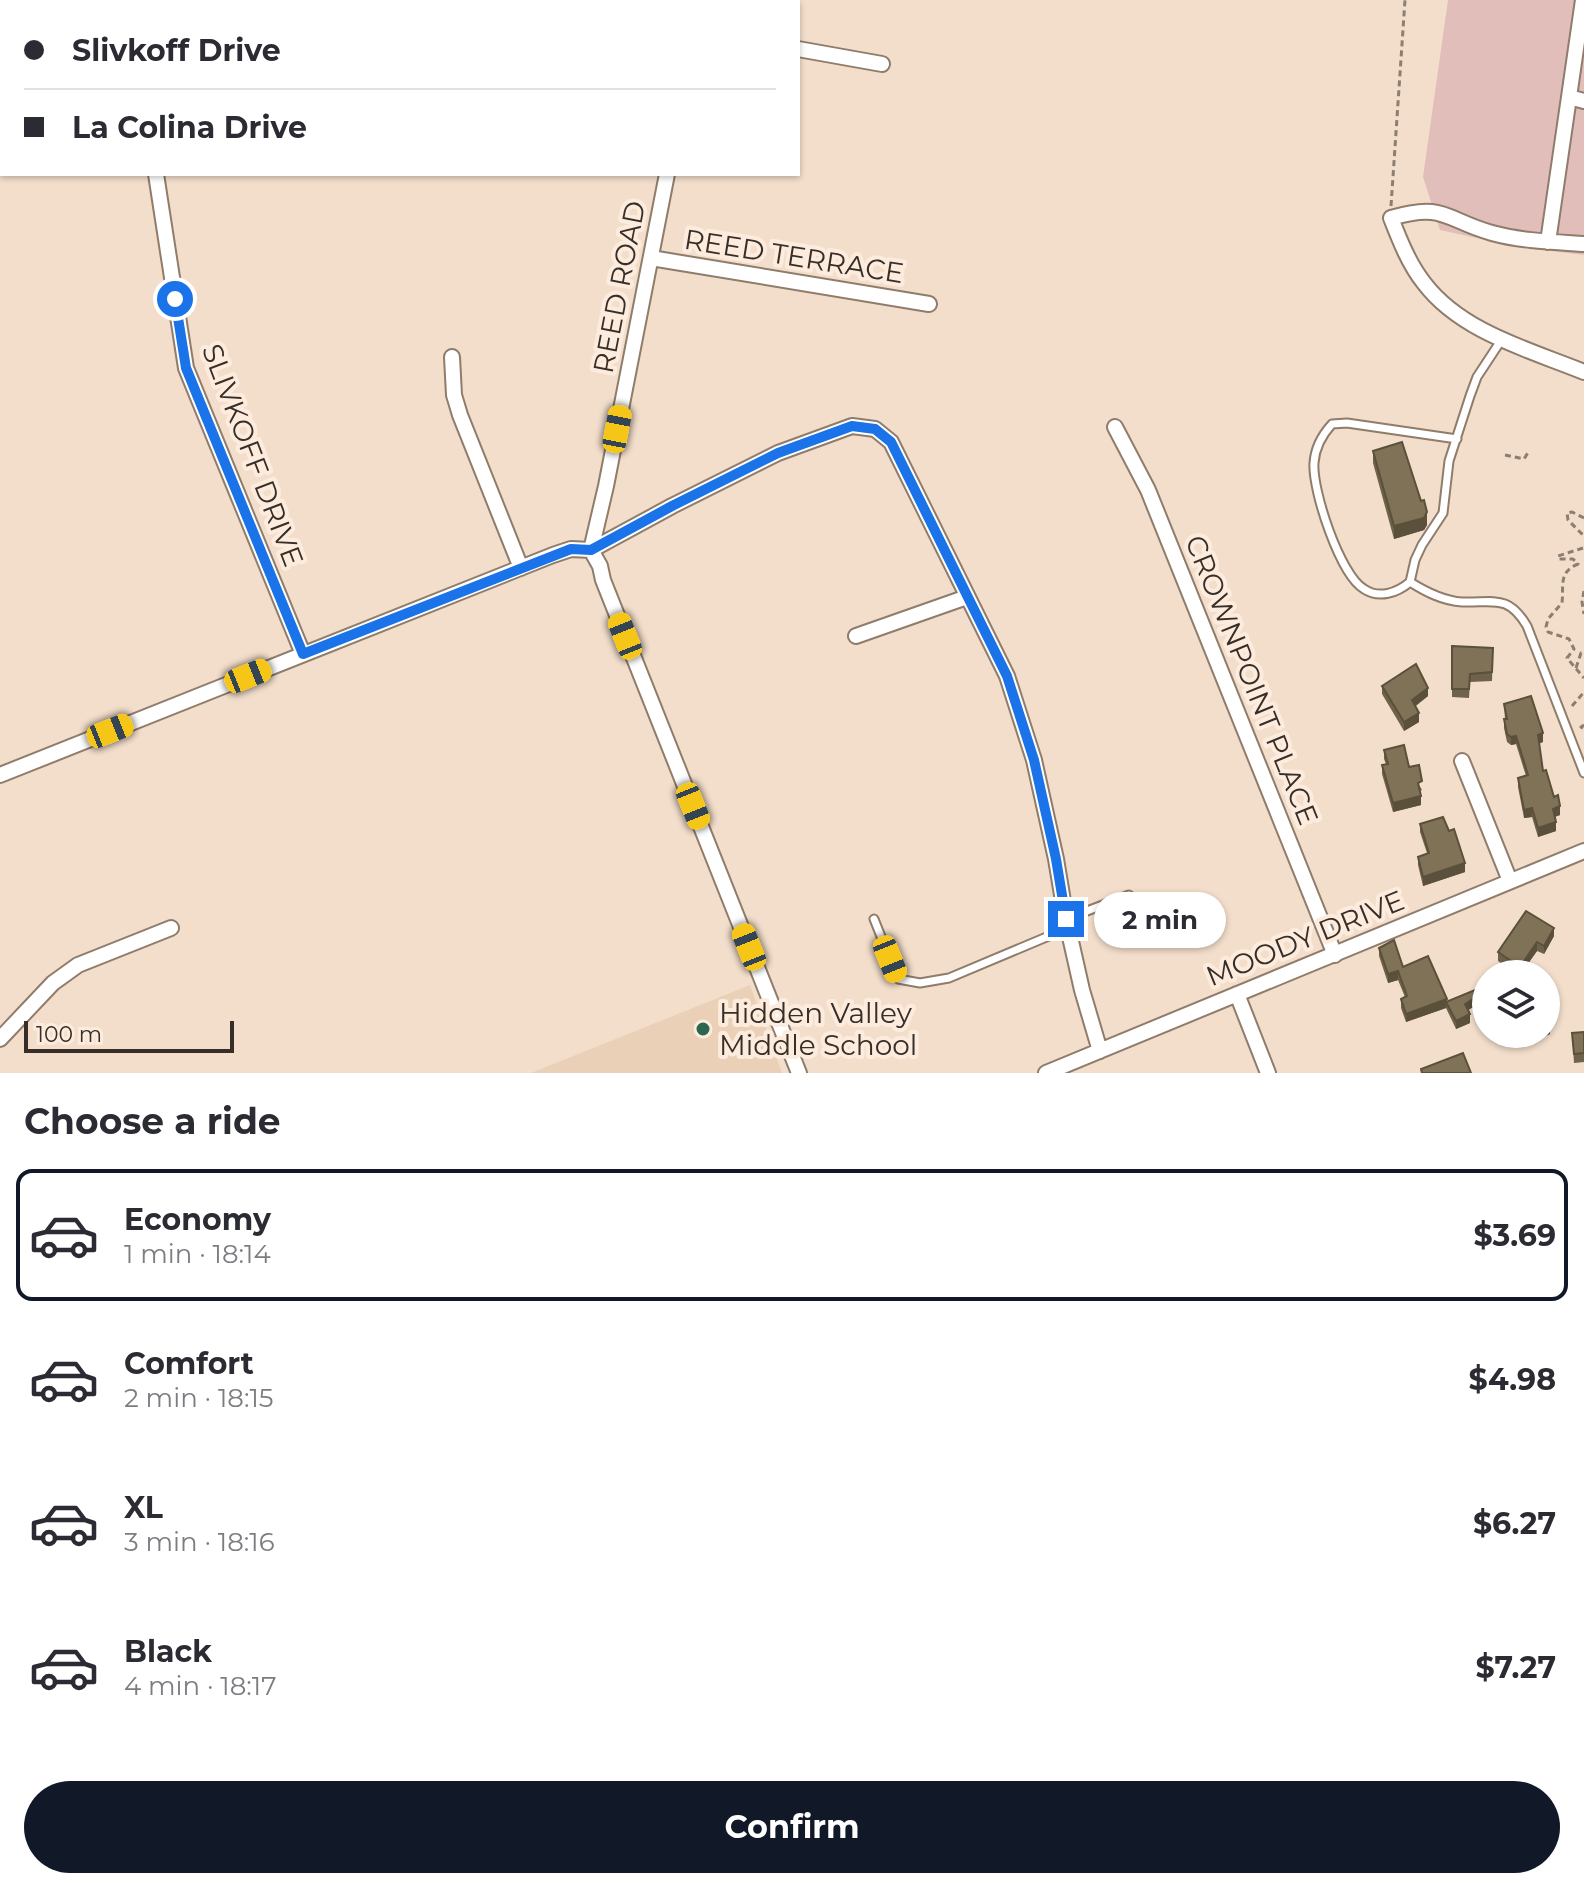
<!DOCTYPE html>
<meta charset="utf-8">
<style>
:root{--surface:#fff;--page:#f7f7f7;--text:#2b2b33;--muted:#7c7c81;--line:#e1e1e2;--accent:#111827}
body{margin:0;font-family:Montserrat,sans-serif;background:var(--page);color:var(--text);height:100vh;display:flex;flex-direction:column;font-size:30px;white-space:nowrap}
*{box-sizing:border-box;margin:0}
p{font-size:26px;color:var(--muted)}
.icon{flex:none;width:44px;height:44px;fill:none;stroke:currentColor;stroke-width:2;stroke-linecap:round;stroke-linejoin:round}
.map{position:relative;height:1073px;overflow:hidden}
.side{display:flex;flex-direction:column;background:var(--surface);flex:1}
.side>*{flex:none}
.banner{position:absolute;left:0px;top:0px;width:800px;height:176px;box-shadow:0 2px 6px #0004;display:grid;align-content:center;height:176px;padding:0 24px;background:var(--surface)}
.tools{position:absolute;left:1472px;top:960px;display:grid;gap:16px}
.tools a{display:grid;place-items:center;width:88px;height:88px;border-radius:50%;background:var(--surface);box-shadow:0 2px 6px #0004;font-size:40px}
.scale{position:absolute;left:24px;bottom:20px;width:210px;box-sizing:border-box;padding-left:8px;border:4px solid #362e27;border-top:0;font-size:22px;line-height:28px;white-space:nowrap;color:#362e27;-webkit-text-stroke:6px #fdecdd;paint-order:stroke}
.end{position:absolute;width:36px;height:36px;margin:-18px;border:10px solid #1a73e8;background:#fff;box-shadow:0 0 0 4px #fff}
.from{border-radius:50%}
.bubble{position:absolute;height:56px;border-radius:28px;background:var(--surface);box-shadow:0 2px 6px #0004;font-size:26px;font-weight:700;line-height:56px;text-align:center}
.car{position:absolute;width:24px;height:48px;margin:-24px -12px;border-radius:10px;box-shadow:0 0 6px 2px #0007;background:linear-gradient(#f5c518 24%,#345 0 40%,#f5c518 0 76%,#345 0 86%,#f5c518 0)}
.banner b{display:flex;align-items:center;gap:28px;height:76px;font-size:30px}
.banner b+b{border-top:2px solid var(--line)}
.banner i{width:20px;height:20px;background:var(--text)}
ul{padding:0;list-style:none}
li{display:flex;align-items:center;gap:24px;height:132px;margin:0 16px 12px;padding:0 8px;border:4px solid transparent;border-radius:16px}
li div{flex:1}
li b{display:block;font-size:30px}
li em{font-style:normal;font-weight:700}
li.on{border-color:var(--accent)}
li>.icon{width:72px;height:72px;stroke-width:1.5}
h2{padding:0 24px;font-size:36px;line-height:96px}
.primary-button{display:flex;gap:16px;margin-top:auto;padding:16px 24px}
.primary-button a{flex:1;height:92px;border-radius:48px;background:var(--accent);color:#fff;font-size:32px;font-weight:700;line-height:92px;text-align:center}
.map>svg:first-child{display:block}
.built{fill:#ebd0b8}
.green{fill:#e2bebb}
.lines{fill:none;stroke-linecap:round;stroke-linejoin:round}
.service-casing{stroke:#8f7c6b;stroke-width:11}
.minor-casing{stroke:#8f7c6b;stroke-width:18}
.path{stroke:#8c7e71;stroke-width:3;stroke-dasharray:6 4;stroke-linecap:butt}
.service{stroke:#fff;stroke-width:7}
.minor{stroke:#fff;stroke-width:14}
.wall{fill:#6e624a}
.shaded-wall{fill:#5a503c}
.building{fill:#807256;stroke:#5a503c;stroke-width:2}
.route{stroke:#1a73e8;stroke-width:10}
.poi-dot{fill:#2c664f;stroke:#fdecdd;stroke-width:3}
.labels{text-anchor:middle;stroke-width:8;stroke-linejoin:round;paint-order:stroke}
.street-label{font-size:28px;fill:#362e27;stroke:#fdecdd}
.poi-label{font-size:28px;fill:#362e27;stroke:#fdecdd;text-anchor:start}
</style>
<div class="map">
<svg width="1584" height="1073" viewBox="0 0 1584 1073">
<rect width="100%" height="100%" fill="#f3decb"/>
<path class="built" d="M750 985 782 1073H531Z"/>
<path class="green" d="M1448 0H1584V255L1518 247 1440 230 1423 177Z"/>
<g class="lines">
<defs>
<path id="service" d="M0 90 2 89
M1502 339 1477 377 1470 396 1449 461 1443 513 1422 545 1415 560 1410 582C1426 592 1443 601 1462 602 1494 603 1508 594 1527 626L1584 773
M1410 582C1397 593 1379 599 1364 589 1340 575 1312 490 1314 463 1315 447 1322 435 1332 424L1347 423 1457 439
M874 919 898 979 920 983 949 978 1068 928
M1066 919 1129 895"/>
<path id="minor" d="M129 0V2
M693 0 695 2
M1583 0 1569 97 1584 101
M798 49 882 64
M156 174 186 368 303 654
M1548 242 1569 97
M1584 244C1554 242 1521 241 1492 233 1445 220 1445 202 1391 218 1400 241 1409 264 1424 283 1461 332 1530 350 1584 372
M651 258 929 304
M452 357 454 395 460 415 521 568
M1115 427 1148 490 1335 955
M591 550 672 506 778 453 852 426 875 429 891 442 1007 676 1034 760 1056 859 1066 919 1082 990 1100 1051
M591 550 606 486 667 174
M856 636 967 597
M1462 761 1510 881
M0 775 553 555 571 549 591 550 600 566 603 580 799 1073
M1237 994 1268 1073
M0 1039 53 983 78 965 171 928
M1046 1073 1584 851"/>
</defs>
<use href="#service" class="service-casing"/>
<use href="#minor" class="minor-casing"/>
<path class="path" d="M1391 206 1405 0
M1505 455 1524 459 1529 451
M1584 518 1572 512 1567 513 1568 520 1584 536
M1583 548 1558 556 1559 559H1573L1578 564C1558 572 1564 586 1562 603L1548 619 1546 627 1548 632 1569 639 1574 649 1567 658 1584 678
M1584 591 1582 602 1584 614
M1576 668 1581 653 1584 654
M1572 706 1584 692
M1584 725 1581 727 1584 729"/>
<use href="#service" class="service"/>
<use href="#minor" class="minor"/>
</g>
<path class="wall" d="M1373 451 1427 525 1424 530 1394 539 1373 463Z
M1452 646 1493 648 1492 681 1470 682 1469 698 1452 697Z
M1382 686 1428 696 1415 706 1419 722 1404 731 1382 694Z
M1504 704 1543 742 1539 743 1543 771 1560 815 1555 817 1556 831 1538 837 1532 817 1524 818 1518 787V778L1526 776 1516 744 1511 745 1507 742 1504 728V719H1505Z
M1384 750 1409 767 1422 790 1420 791 1421 805 1393 812 1382 774V765L1386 764 1384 759Z
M1420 824 1465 872 1423 886 1418 865V857L1427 853 1420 832Z
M1554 936 1544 954 1537 951 1521 974H1517L1498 961V952Z
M1379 948 1447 1001 1478 1004 1468 1010 1470 1023 1456 1029 1446 1008 1406 1022 1401 1008V999L1405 997 1398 980 1388 983 1379 956Z
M1584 1032V1062L1574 1063 1572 1033Z
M1511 1034H1550L1521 1046 1516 1035 1512 1036Z"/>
<path class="shaded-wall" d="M1427 512V525L1424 530 1394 539V526Z
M1428 688V696L1412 709V700Z
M1419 713V722L1404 731V722Z
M1543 733V742L1538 744V735Z
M1516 736V744L1511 745V737Z
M1421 796V805L1393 812V803Z
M1560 806V815L1553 817V809Z
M1532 808V817L1524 818V810Z
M1556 822V831L1538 837V828Z
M1465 863V872L1423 886V877Z
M1554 928V936L1544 954V946Z
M1537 942V951L1520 974V967Z
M1398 971V980L1388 983V974Z
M1478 996V1004L1465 1012V1004Z
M1447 999 1446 1008 1406 1022V1014Z
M1470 1014V1023L1456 1029V1021Z
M1550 1025V1034L1521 1046V1037L1528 1034H1546V1027Z"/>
<path class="building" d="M1402 442 1421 501 1424 500 1427 512 1424 518 1394 526 1373 451Z
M1452 646 1493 648 1492 672 1470 674 1469 689H1452Z
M1416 664 1428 688 1412 700 1419 713 1404 722 1382 686Z
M1531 696 1543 733 1538 735 1543 771 1546 770 1554 797 1558 795 1560 806 1553 809 1556 822 1538 828 1532 808 1524 810 1518 778 1528 775 1516 736 1511 737 1507 734 1504 719H1507L1504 704Z
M1404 745 1409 767 1419 765 1422 781 1418 783 1421 796 1393 803 1382 765 1388 764 1384 750Z
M1443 817 1449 831 1454 829 1465 863 1423 877 1418 857 1429 853 1420 824Z
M1526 911 1554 928 1544 946 1537 942 1520 967 1498 952Z
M1394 940 1403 967 1428 956 1447 999 1406 1014 1401 999 1407 996 1398 971 1388 974 1379 948Z
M1475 990 1478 996 1465 1004 1470 1014 1456 1021 1446 1002Z
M1546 1014 1550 1025 1546 1027Z
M1584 1032V1053L1574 1054 1572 1033Z
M1463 1053 1471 1073H1422L1421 1069Z"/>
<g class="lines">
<path class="route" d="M175 299 186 368 303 654 571 549 591 550 672 506 778 453 852 426 875 429 891 442 1007 676 1034 760 1056 859 1066 919"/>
</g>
<circle class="poi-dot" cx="703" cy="1029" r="8"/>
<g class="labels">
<g class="street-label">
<text transform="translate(794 256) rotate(9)" y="10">REED TERRACE</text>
<text transform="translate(619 287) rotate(-79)" y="10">REED ROAD</text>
<text transform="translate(253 455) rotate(69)" y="10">SLIVKOFF DRIVE</text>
<text transform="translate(1252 680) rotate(68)" y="10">CROWNPOINT PLACE</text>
<text transform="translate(1305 938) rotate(-22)" y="10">MOODY DRIVE</text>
</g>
<g class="poi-label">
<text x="719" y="1023">Hidden Valley<tspan x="719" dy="32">Middle School</tspan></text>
</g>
</g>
</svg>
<div class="tools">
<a><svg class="icon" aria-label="layers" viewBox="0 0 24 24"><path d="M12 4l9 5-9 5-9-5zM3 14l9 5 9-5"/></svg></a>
</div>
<div class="scale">100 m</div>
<i class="end from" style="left:175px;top:299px"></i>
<i class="end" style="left:1066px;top:919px"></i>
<div class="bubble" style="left:1094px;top:892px;width:132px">2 min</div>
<i class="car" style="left:617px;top:429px;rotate:11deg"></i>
<i class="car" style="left:625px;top:636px;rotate:338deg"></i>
<i class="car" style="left:248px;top:676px;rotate:68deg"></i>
<i class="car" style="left:110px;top:731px;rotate:68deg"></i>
<i class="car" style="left:693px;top:806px;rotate:158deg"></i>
<i class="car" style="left:749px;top:947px;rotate:338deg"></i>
<i class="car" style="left:890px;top:959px;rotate:158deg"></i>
<div class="banner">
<b><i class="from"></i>Slivkoff Drive</b>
<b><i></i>La Colina Drive</b>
</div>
</div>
<section class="side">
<h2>Choose a ride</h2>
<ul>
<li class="on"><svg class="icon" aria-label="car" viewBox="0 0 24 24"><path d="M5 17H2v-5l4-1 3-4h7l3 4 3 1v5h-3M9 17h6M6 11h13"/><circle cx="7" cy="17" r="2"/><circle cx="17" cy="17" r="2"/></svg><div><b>Economy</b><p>1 min · 18:14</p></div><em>$3.69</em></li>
<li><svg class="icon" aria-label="car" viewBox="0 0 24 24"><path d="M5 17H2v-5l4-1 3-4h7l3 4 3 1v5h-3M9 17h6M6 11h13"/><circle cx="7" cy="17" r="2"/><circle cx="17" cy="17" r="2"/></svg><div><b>Comfort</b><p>2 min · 18:15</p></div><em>$4.98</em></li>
<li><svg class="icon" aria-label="car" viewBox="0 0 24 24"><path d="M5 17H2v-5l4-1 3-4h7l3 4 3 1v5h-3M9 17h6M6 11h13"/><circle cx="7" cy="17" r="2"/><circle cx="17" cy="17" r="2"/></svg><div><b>XL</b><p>3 min · 18:16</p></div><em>$6.27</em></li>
<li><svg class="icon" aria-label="car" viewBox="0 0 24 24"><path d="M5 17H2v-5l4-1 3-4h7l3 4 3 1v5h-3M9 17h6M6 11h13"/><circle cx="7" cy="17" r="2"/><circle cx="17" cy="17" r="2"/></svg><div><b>Black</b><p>4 min · 18:17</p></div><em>$7.27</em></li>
</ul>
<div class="primary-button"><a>Confirm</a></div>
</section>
